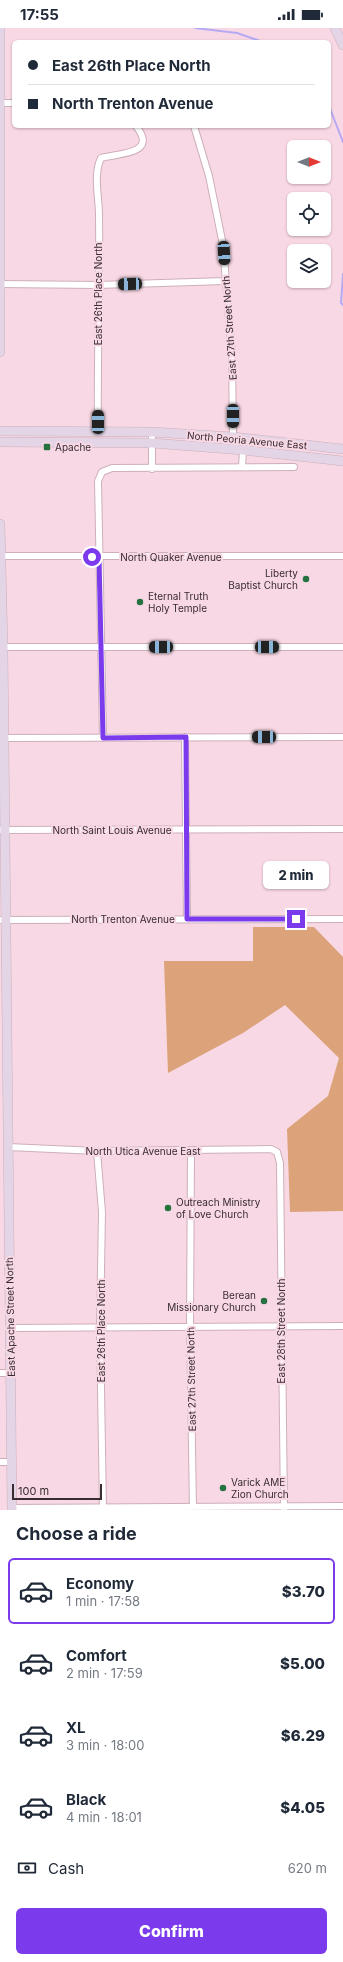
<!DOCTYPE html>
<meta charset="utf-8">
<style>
:root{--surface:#fff;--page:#f2f2f3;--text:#1f2937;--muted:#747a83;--line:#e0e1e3;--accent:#7c3aed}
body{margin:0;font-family:Inter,sans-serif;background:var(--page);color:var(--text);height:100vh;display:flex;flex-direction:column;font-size:15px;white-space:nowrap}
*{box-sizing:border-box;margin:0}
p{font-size:13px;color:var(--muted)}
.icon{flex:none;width:22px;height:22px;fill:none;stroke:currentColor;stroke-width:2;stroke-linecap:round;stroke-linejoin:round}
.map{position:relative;height:1482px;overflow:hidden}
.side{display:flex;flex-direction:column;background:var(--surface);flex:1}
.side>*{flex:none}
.hud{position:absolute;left:12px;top:12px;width:319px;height:88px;border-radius:6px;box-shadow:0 1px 3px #0004;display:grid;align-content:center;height:88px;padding:0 16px;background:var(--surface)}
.needle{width:26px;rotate:90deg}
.controls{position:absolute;left:287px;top:112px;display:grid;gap:8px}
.controls a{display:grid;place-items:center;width:44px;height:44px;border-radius:6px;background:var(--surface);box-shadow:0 1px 3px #0004;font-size:20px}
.scale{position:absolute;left:12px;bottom:10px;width:90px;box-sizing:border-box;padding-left:4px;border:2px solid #382c31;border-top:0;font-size:11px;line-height:14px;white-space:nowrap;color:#382c31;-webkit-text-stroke:3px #f8d8e4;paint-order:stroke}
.end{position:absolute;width:18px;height:18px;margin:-9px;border:5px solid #7c3aed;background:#fff;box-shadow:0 0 0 2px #fff}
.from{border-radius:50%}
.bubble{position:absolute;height:28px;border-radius:6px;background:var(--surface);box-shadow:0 1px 3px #0004;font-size:13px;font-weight:800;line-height:28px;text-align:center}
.car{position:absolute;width:12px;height:24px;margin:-12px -6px;border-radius:5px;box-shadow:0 0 3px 1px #0007;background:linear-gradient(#222 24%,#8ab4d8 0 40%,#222 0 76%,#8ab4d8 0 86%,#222 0)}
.hud b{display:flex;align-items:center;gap:14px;height:38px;font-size:15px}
.hud b+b{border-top:1px solid var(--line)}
.hud i{width:10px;height:10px;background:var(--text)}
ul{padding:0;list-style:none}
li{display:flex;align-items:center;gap:12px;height:66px;margin:0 8px 6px;padding:0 8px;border:2px solid transparent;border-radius:6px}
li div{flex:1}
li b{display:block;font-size:15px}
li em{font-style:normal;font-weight:800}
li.selected{border-color:var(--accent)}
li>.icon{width:36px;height:36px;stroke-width:1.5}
h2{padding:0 16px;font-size:18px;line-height:48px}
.pay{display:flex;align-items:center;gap:10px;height:44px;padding:0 16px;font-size:15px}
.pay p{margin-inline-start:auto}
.primary-button{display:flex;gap:8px;margin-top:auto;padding:8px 16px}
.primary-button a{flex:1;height:46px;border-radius:6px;background:var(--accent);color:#fff;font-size:16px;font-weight:800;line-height:46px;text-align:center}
.status{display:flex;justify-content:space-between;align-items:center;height:28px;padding:0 20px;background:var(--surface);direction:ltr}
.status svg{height:11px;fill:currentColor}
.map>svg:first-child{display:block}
.green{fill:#dca37a}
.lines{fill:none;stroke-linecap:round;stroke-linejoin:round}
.stream{stroke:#b6aaf3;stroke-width:2}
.street-casing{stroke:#cdafba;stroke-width:8}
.secondary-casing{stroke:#cdafba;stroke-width:10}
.street{stroke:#fff;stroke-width:6}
.secondary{stroke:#e3d5e5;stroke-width:9}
.route{stroke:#7c3aed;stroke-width:5}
.poi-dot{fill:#257140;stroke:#f8d8e4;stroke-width:1.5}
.labels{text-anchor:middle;stroke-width:4;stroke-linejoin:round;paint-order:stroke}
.street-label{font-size:10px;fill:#382c31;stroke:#f8d8e4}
.poi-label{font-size:10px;fill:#382c31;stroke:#f8d8e4;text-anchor:start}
</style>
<div class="status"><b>17:55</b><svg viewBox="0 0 49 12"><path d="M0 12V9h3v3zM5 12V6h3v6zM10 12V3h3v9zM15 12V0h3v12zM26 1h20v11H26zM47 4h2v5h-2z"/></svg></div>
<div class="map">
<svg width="343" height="1482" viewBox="0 0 343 1482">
<rect width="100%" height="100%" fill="#f8d8e4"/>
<path class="green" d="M253 899H314L343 929V1183L290 1184 287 1101 328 1068 339 1030 285 977 243 1005 168 1045 164 933H253Z"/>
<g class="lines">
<path class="stream" d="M195 0 237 5 263 14
M329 78 343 114
M343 246 341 275 343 277"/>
<defs>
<path id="street" d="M1 75H14
M194 98 209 148 223 217 232 328 233 409
M0 256 98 257 225 253
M98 403C97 331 100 259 99 187 99 169 93 147 101 130 118 125 159 127 136 98
M242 439 243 422
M152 441V404
M0 528H343
M0 619H343
M185 709 187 891
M2 710 343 709
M103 710 98 453 102 444 112 440 294 439
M0 802 343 801
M0 892 343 891
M8 1119 97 1123 271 1121 277 1124 280 1135 284 1482
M97 1123 102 1184 100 1300 103 1482
M191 1123 190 1292 193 1482
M10 1300 343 1298
M0 1345H11
M0 1434H12
M12 1480 343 1478"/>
<path id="secondary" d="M335 0 343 17
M0 324V0
M0 403 152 404 233 409 343 421
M0 414 152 415 243 422 343 433
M0 496 3 619 12 1482"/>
</defs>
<use href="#street" class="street-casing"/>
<use href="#secondary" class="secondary-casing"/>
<use href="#street" class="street"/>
<use href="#secondary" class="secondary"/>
</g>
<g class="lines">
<path class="route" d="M92 529H99L103 710 186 709 187 891H296"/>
</g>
<g class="poi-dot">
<rect x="43" y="415" width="8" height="8" rx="2"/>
<circle cx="306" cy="551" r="4"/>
<circle cx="140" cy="574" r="4"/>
<circle cx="168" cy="1180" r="4"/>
<circle cx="264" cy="1273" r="4"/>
<circle cx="223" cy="1460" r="4"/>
</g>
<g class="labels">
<g class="street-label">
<text transform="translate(98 266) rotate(-90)" y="4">East 26th Place North</text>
<text transform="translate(229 300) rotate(-94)" y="4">East 27th Street North</text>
<text transform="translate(247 412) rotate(5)" y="4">North Peoria Avenue East</text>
<text x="171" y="533">North Quaker Avenue</text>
<text x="112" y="806">North Saint Louis Avenue</text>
<text x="123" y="895">North Trenton Avenue</text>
<text x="143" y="1127">North Utica Avenue East</text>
<text transform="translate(10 1289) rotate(-91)" y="4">East Apache Street North</text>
<text transform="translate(101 1303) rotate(-90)" y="4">East 26th Place North</text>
<text transform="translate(281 1303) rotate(-90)" y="4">East 28th Street North</text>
<text transform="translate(191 1351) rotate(-91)" y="4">East 27th Street North</text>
</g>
<g class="poi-label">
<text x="55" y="423">Apache</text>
<text x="298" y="549" text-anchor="end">Liberty<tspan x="298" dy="12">Baptist Church</tspan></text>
<text x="148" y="572">Eternal Truth<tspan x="148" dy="12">Holy Temple</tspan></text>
<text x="176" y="1178">Outreach Ministry<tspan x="176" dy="12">of Love Church</tspan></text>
<text x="256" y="1271" text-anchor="end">Berean<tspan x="256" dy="12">Missionary Church</tspan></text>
<text x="231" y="1458">Varick AME<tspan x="231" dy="12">Zion Church</tspan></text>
</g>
</g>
</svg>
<div class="controls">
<a><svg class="needle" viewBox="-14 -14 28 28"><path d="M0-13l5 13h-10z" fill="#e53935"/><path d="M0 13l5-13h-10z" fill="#747a83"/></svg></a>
<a><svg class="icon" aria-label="locate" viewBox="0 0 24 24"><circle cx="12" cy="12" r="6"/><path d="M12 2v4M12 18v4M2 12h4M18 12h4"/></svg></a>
<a><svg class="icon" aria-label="layers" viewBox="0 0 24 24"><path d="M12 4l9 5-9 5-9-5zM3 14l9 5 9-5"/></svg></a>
</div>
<div class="scale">100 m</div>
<i class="end from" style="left:92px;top:529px"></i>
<i class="end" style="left:296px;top:891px"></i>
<div class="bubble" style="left:263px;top:833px;width:66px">2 min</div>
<i class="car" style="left:224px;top:225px;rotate:177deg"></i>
<i class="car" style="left:130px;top:256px;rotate:268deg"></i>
<i class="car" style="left:233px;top:388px;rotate:180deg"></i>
<i class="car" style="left:98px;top:394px;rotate:0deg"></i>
<i class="car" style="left:161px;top:619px;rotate:270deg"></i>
<i class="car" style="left:267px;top:619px;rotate:90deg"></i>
<i class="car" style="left:264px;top:709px;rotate:270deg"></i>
<div class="hud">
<b><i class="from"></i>East 26th Place North</b>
<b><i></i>North Trenton Avenue</b>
</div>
</div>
<section class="side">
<h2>Choose a ride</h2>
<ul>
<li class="selected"><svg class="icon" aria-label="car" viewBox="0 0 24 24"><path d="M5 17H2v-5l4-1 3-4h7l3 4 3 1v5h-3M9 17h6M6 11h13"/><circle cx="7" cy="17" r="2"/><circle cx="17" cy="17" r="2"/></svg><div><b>Economy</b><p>1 min · 17:58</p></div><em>$3.70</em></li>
<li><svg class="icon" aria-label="car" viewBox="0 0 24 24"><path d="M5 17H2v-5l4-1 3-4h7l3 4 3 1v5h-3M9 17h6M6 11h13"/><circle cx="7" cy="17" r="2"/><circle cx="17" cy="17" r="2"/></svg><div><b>Comfort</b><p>2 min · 17:59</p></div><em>$5.00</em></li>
<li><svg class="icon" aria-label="car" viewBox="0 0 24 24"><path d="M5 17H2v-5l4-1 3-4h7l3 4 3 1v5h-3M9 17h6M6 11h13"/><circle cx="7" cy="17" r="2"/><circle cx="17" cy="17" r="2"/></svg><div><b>XL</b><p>3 min · 18:00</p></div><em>$6.29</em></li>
<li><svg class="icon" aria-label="car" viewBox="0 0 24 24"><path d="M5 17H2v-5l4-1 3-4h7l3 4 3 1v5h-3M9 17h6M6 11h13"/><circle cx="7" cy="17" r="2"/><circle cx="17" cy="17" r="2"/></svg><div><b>Black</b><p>4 min · 18:01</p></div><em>$4.05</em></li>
</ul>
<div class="pay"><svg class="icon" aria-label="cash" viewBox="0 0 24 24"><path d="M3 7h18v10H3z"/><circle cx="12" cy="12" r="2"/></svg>Cash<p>620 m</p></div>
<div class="primary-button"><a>Confirm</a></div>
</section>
